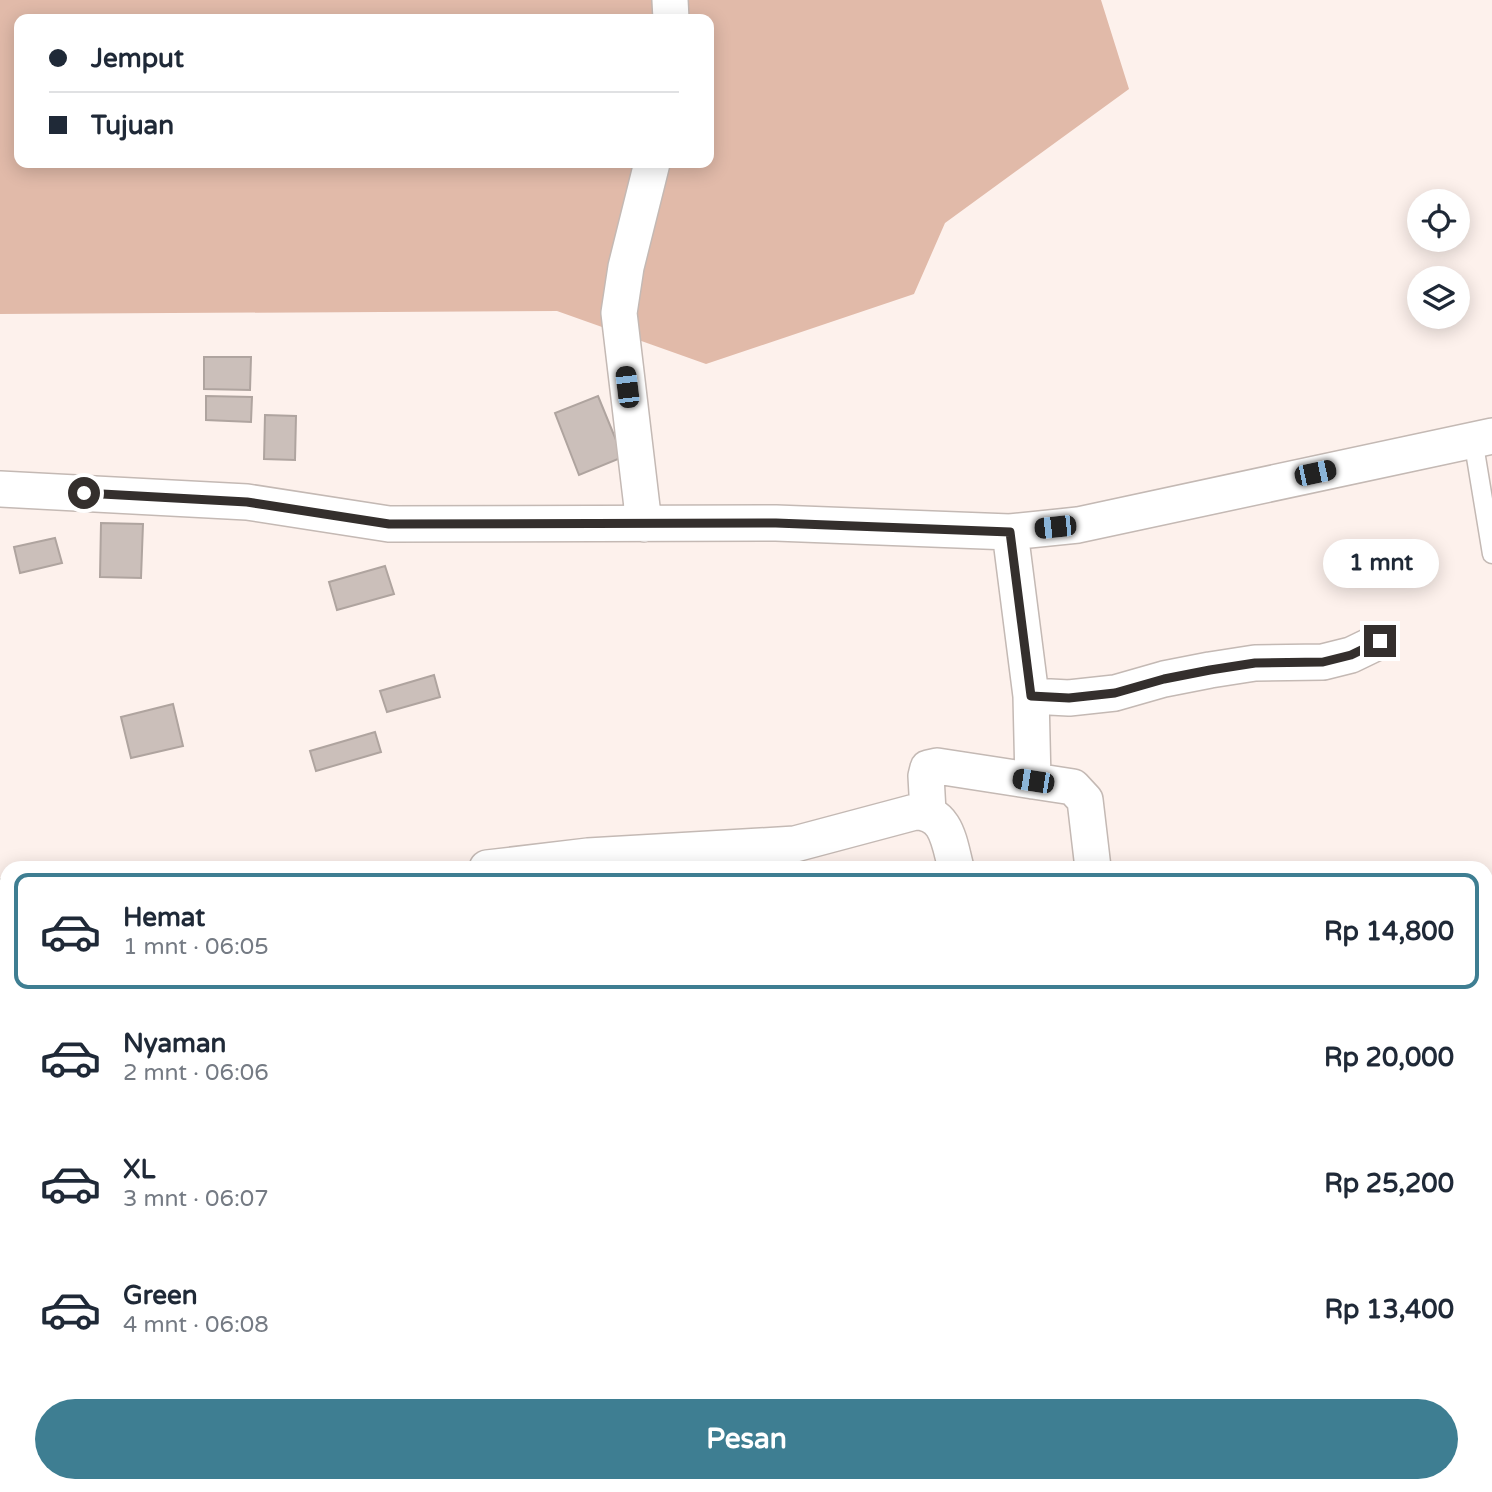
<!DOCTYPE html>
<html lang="id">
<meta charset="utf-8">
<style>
:root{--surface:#fff;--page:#f2f2f3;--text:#1f2937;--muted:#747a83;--line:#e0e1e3;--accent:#3e7e92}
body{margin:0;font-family:"Varela Round",sans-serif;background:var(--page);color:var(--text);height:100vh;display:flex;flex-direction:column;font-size:26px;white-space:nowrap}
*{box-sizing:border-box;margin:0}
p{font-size:23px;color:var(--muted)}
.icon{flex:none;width:38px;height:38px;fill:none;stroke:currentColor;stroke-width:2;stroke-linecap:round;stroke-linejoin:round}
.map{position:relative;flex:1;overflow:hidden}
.side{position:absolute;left:0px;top:861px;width:1493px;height:632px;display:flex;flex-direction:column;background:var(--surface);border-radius:21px 21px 0 0;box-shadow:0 4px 18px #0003}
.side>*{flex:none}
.banner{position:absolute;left:14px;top:14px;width:700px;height:154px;border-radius:14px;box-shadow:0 4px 18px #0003;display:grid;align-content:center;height:154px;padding:0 35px;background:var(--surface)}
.tools{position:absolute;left:1407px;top:189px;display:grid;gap:14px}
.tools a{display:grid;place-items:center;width:63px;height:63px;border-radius:50%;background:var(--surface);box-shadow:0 4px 18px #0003;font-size:35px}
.end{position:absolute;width:32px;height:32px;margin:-16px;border:9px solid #342f2d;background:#fff;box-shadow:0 0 0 4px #fff}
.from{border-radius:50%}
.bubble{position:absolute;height:49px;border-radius:24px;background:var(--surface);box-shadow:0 4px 18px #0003;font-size:23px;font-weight:800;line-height:49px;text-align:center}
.car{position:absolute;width:21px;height:42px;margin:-21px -10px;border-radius:9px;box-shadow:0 0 5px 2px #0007;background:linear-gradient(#222 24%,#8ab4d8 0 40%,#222 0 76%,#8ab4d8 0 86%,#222 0)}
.banner b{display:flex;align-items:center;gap:24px;height:66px;font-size:26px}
.banner b+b{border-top:2px solid var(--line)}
.banner i{width:18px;height:18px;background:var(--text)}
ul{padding:12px 0 0;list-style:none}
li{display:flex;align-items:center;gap:21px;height:116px;margin:0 14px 10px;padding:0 21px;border:4px solid transparent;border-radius:14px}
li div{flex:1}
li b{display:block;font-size:26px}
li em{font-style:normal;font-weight:800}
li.on{border-color:var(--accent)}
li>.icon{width:63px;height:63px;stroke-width:1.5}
.cta{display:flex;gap:14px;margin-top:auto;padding:14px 35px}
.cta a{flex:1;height:80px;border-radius:42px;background:var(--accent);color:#fff;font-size:28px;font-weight:800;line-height:80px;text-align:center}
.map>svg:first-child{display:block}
.green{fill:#e1baa9;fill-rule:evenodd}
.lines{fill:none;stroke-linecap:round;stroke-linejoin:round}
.stream{stroke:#93c6d7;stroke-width:9}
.building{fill:#cbbfba;stroke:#afa49f;stroke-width:2}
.lane-casing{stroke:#c4b9b4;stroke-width:21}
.street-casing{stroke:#c4b9b4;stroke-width:38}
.lane{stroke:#fff;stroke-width:18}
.street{stroke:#fff;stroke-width:35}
.route{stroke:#342f2d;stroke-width:9}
</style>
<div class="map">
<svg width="1492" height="1492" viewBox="0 0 1492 1492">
<rect width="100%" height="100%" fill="#fdf1ec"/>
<path class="green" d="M0 0H1101L1129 89 945 223 914 294 706 364 557 311 0 314ZM19 19H709V163H19Z"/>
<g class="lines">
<path class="stream" d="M1486 1012 1492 1016
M0 1165 7 1167"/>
</g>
<path class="building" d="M204 357H251L250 390 204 389Z
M206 396 252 397 251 422 206 420Z
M598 396 623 457 579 475 555 413Z
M265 415 296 416 295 460 264 459Z
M101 523 143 524 141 578 100 577Z
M55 538 62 563 20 573 14 547Z
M385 566 394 594 337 610 329 582Z
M434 675 440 697 387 712 380 691Z
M173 704 183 746 131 758 121 717Z
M375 732 381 752 316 771 310 751Z
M1492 1294V1340L1486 1341V1295Z
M1194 1486H1219L1209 1492H1197Z"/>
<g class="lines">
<defs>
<path id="lane" d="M1473 439 1492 554"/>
<path id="street" d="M670 0 671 19
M0 489 247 502 389 524 776 523 1010 532 1078 525 1492 436
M644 524 619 313 626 267 652 163
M1010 532 1031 696 1033 781
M1031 696 1069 698 1115 693 1164 679 1210 670 1255 663 1323 662 1351 655 1380 641
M928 812 926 776 928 768 937 766 1073 787 1085 800 1093 868
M487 868 588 856 795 844 915 812C947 812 949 842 956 868
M0 899 7 896
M1486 928 1492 925
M312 1492 326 1486"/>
</defs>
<use href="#lane" class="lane-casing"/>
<use href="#street" class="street-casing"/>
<use href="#lane" class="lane"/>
<use href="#street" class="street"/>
</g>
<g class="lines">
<path class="route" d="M84 493 247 502 389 524 776 523 1010 532 1031 696 1069 698 1115 693 1164 679 1210 670 1255 663 1323 662 1351 655 1380 641"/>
</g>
</svg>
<div class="tools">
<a><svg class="icon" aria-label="locate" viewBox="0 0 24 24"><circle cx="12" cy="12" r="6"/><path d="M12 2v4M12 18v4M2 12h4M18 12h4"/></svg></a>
<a><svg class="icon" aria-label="layers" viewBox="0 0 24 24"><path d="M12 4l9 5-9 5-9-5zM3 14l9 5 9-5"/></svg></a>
</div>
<i class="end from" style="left:84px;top:493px"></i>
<i class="end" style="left:1380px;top:641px"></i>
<div class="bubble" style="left:1323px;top:539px;width:116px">1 mnt</div>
<i class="car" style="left:627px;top:387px;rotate:353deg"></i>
<i class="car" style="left:1315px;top:473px;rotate:78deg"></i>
<i class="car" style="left:1055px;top:527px;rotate:264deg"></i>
<i class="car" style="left:1033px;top:781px;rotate:279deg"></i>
<div class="banner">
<b><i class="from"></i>Jemput</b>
<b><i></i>Tujuan</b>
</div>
<section class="side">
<ul>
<li class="on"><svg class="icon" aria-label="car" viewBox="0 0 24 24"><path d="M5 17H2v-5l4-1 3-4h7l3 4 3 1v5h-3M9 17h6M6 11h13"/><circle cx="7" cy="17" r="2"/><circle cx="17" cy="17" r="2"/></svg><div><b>Hemat</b><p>1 mnt · 06:05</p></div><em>Rp 14,800</em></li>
<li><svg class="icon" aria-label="car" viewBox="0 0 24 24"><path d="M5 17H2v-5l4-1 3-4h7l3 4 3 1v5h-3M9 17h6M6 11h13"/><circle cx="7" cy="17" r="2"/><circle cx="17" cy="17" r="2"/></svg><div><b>Nyaman</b><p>2 mnt · 06:06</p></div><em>Rp 20,000</em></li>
<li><svg class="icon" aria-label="car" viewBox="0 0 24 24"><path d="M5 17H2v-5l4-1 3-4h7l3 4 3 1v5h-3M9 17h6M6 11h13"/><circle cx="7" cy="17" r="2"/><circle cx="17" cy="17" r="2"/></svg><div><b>XL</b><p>3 mnt · 06:07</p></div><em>Rp 25,200</em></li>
<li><svg class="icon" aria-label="car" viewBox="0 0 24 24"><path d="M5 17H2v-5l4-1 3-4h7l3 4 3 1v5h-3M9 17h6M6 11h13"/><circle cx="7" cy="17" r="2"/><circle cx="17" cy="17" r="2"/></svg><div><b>Green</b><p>4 mnt · 06:08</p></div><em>Rp 13,400</em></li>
</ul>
<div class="cta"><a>Pesan</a></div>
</section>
</div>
